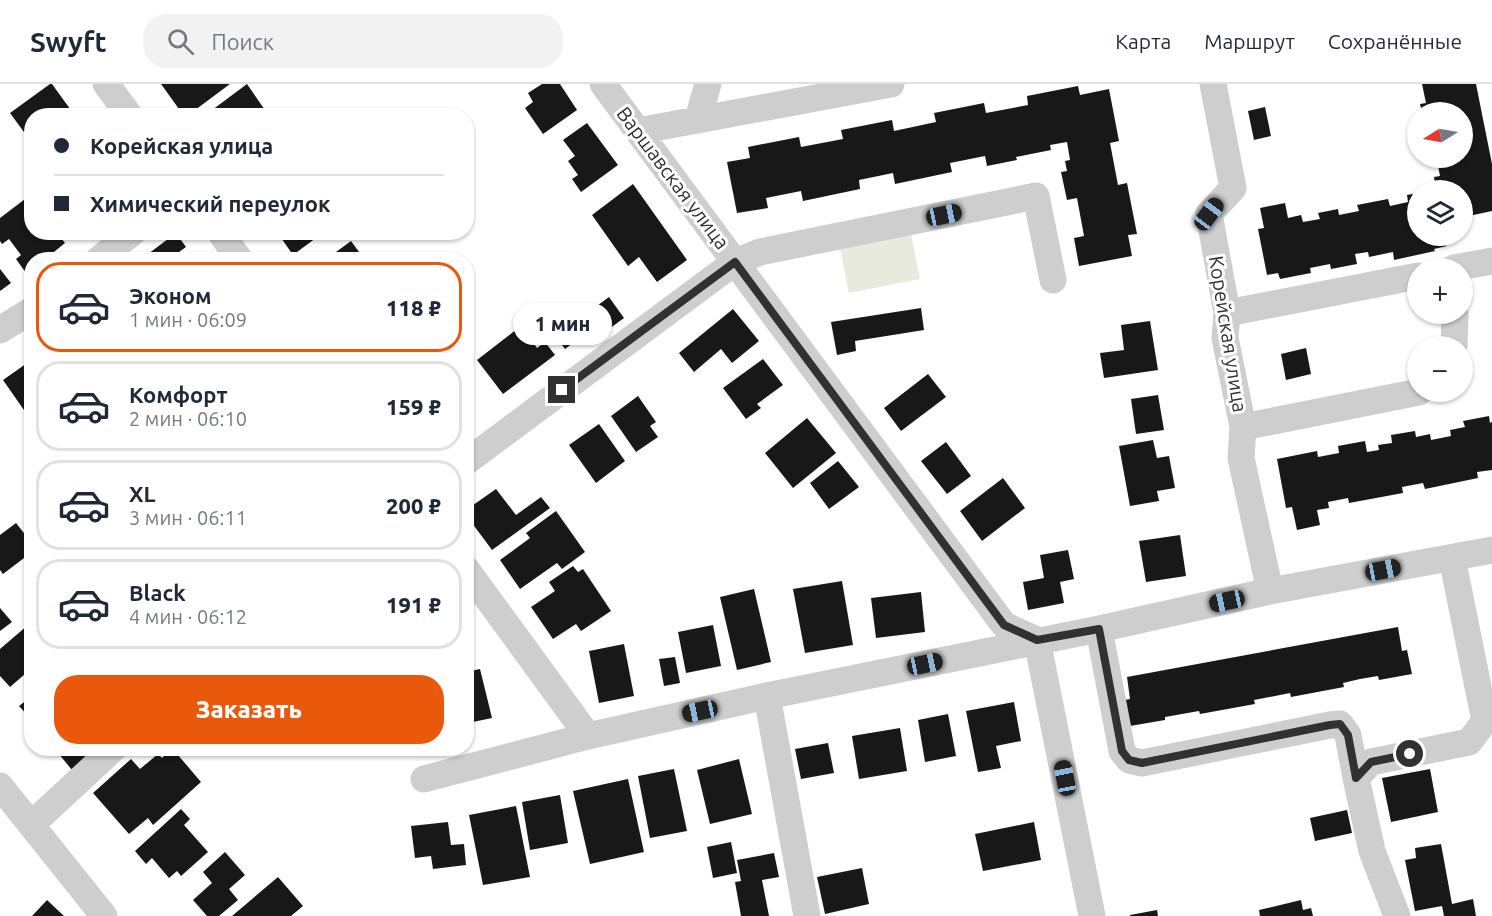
<!DOCTYPE html>
<html lang="ru">
<meta charset="utf-8">
<style>
:root{--surface:#fff;--page:#f2f2f3;--text:#1f2937;--muted:#747a83;--line:#e0e1e3;--accent:#ea580c}
body{margin:0;font-family:Ubuntu,sans-serif;background:var(--page);color:var(--text);height:100vh;display:flex;flex-direction:column;font-size:22px;white-space:nowrap}
*{box-sizing:border-box;margin:0}
p{font-size:20px;color:var(--muted)}
.icon{flex:none;width:33px;height:33px;fill:none;stroke:currentColor;stroke-width:2;stroke-linecap:round;stroke-linejoin:round}
.map{position:relative;flex:1;overflow:hidden}
.details{position:absolute;left:24px;top:168px;width:450px;height:504px;display:flex;flex-direction:column;background:var(--surface);border-radius:24px;box-shadow:0 2px 4px #0004}
.details>*{flex:none}
.top-card{position:absolute;left:24px;top:24px;width:450px;height:132px;border-radius:24px;box-shadow:0 2px 4px #0004;display:grid;align-content:center;height:132px;padding:0 30px;background:var(--surface)}
.needle{width:39px;rotate:259deg}
.tools{position:absolute;left:1407px;top:18px;display:grid;gap:12px}
.tools a{display:grid;place-items:center;width:66px;height:66px;border-radius:50%;background:var(--surface);box-shadow:0 2px 4px #0004;font-size:30px}
.end{position:absolute;width:27px;height:27px;margin:-14px;border:8px solid #313131;background:#fff;box-shadow:0 0 0 3px #fff}
.from{border-radius:50%}
.bubble{position:absolute;height:42px;border-radius:21px;background:var(--surface);box-shadow:0 2px 4px #0004;font-size:20px;font-weight:800;line-height:42px;text-align:center}
.car{position:absolute;width:18px;height:36px;margin:-18px -9px;border-radius:8px;box-shadow:0 0 4px 2px #0007;background:linear-gradient(#222 24%,#8ab4d8 0 40%,#222 0 76%,#8ab4d8 0 86%,#222 0)}
.top-card b{display:flex;align-items:center;gap:21px;height:57px;font-size:22px}
.top-card b+b{border-top:2px solid var(--line)}
.top-card i{width:15px;height:15px;background:var(--text)}
ul{padding:10px 0 0;list-style:none}
li{display:flex;align-items:center;gap:18px;height:90px;margin:0 12px 9px;padding:0 18px;border:3px solid var(--line);border-radius:24px}
li div{flex:1}
li b{display:block;font-size:22px}
li em{font-style:normal;font-weight:800}
li.active{border-color:var(--accent)}
li>.icon{width:54px;height:54px;stroke-width:1.5}
.action{display:flex;gap:12px;margin-top:auto;padding:12px 30px}
.action a{flex:1;height:69px;border-radius:24px;background:var(--accent);color:#fff;font-size:24px;font-weight:800;line-height:69px;text-align:center}
header{display:flex;align-items:center;gap:36px;box-sizing:border-box;height:84px;padding:0 30px;background:var(--surface);border-bottom:2px solid var(--line)}
header strong{font-size:28px}
nav{display:flex;gap:33px;margin-inline-start:auto;font-size:21px}
.search{width:420px;height:54px;background:var(--page);display:flex;align-items:center;gap:15px;box-sizing:border-box;padding:0 21px;border-radius:24px;color:var(--muted);font-size:22px}
.map>svg:first-child{display:block}
.green{fill:#e7eadd}
.building{fill:#181818}
.lines{fill:none;stroke-linecap:round;stroke-linejoin:round}
.minor{stroke:#cecece;stroke-width:27}
.route{stroke:#313131;stroke-width:8}
.labels{text-anchor:middle;stroke-width:6;stroke-linejoin:round;paint-order:stroke}
.street-label{font-size:20px;fill:#313131;stroke:#fff}
</style>
<header>
<strong>Swyft</strong>
<div class="search"><svg class="icon" aria-label="search" viewBox="0 0 24 24"><circle cx="10" cy="10" r="6"/><path d="M15 15l6 6"/></svg>Поиск</div>
<nav><a>Карта</a><a>Маршрут</a><a>Сохранённые</a></nav>
</header>
<div class="map">
<svg width="1492" height="832" viewBox="0 0 1492 832">
<rect width="100%" height="100%" fill="#fff"/>
<path class="green" d="M911 150 920 195 849 209 840 164Z"/>
<path class="building" d="M50 0H52L73 29 69 32H32V59L10 29Z
M161 0H230L187 32H184Z
M247 0 267 29 263 32H204Z
M542 0H560L577 26 543 50 525 24 533 18 528 9Z
M1422 0H1476L1492 80V127L1464 133 1462 106H1436L1434 93 1440 92 1437 76 1431 77 1430 74H1462V28H1422L1420 20 1426 19Z
M1078 2 1080 11 1109 5 1119 57 1110 59 1118 101 1127 99 1137 150 1128 151 1132 172 1079 182 1074 154 1084 152 1077 114 1067 116 1061 88 1067 87 1065 77 1070 76 1067 58 1050 61 1051 66 1016 73 1017 76 987 82 985 72 950 79 952 88 895 100 893 89 859 96 860 105 803 117 801 107 766 114 768 124 737 129 727 78 750 74 748 63 799 53 801 63 843 55 841 46 892 36 894 47 936 38 934 29 984 19 986 29 1028 21 1027 12Z
M1265 23 1271 52 1254 56 1248 27Z
M587 39 618 81 581 108 572 95 578 91 568 77 575 72 563 56Z
M633 100 687 176 657 198 639 173 628 182 592 131Z
M1418 109V152H1445L1447 162 1434 165 1435 167 1394 176 1393 168 1369 173 1368 168 1355 170 1357 180 1331 185 1330 180 1310 184 1311 189 1280 195 1278 189 1267 191 1258 145 1264 144 1260 124 1285 119 1288 134 1301 131 1303 138 1320 135 1318 129 1338 125 1339 131 1359 127 1357 121 1388 115 1390 122 1408 118 1407 111Z
M29 112 32 115V148H56L65 159 44 176H32V185L26 189 16 175 21 171 9 155 2 160 0 157V134Z
M277 148H324L293 171Z
M176 149 186 163 179 168 185 176H140Z
M351 157 365 176H325Z
M0 185 11 199 0 207Z
M609 213 624 234 598 253 583 232Z
M568 219 589 247 565 265 544 236Z
M921 224 924 246 855 257 856 267 837 271 831 238Z
M733 225 759 257 732 279 721 265 694 288 679 269Z
M1150 237 1158 286 1104 294 1100 269 1124 266 1121 241Z
M521 242 537 264 545 258 555 271 503 310 477 276Z
M1306 264 1311 290 1286 296 1281 270Z
M763 275 783 301 757 320 761 324 746 335 723 304Z
M30 277 32 280V325L26 329 3 296Z
M928 290 946 313 901 347 884 324Z
M1158 311 1164 346 1136 350 1131 315Z
M638 312 656 338 650 342 658 353 636 368 611 332Z
M1489 332 1490 339 1492 338V386L1477 388 1478 394 1425 405 1423 399 1402 403 1403 409 1349 419 1348 414 1328 418 1329 424 1317 426 1320 441 1297 446 1292 423 1286 424 1277 375 1317 367 1318 373 1339 369 1338 362 1365 357 1367 368 1379 366 1378 361 1392 359 1391 351 1415 347 1416 353 1430 350 1431 356 1451 352 1450 346 1465 343 1463 337Z
M807 334 836 369 793 404 765 369Z
M599 340 625 377 596 399 569 361Z
M1153 356 1157 374 1169 372 1175 404 1157 407 1159 417 1130 422 1119 362Z
M946 358 971 392 947 410 921 377Z
M838 377 859 403 829 425 810 399Z
M1003 394 1025 424 982 457 960 427Z
M496 405 516 431 541 413 550 424 492 466 466 431V426Z
M556 427 585 468 562 485 557 479 520 505 500 476 530 454 526 449Z
M16 439 32 459V468L3 490 0 486V451Z
M1180 451 1186 492 1146 498 1139 457Z
M1068 466 1074 495 1060 498 1064 519 1028 526 1023 498 1044 494 1040 471Z
M573 482 578 488 583 485 611 527 581 547 576 540 553 555 531 523 555 507 549 498Z
M842 497 853 561 805 569 793 505Z
M754 505 771 578 737 586 720 513Z
M921 508 925 548 876 554 871 514Z
M0 524 12 538 0 547Z
M28 541 32 546V584L10 603 0 592V565Z
M713 541 721 582 686 589 678 548Z
M1398 543 1402 567 1407 566 1412 590 1379 596 1378 592 1360 595 1343 599 1344 603 1291 613 1290 609 1254 616 1255 620 1200 630 1199 627 1165 633V636L1130 642 1125 616 1130 615 1127 593Z
M624 560 634 612 599 619 589 567Z
M675 573 680 599 664 602 659 575Z
M480 585 492 634 468 639 470 646H466V588Z
M32 612V636L19 622Z
M1014 618 1021 657 996 662 1001 684 978 688 966 627Z
M948 630 956 672 925 678 918 636Z
M900 644 907 687 859 695 852 652Z
M828 659 834 689 801 695 795 665Z
M54 664H97L72 686Z
M172 664 201 698 153 741 148 734 129 750 93 709 131 675 140 685 158 670 162 674Z
M739 675 752 730 710 740 697 686Z
M674 685 687 747 650 754 638 692Z
M1430 685 1438 728 1391 738 1382 694Z
M628 695 644 768 590 780 573 707Z
M560 711 568 759 530 766 522 718Z
M516 722 530 793 483 801 469 731Z
M181 725 190 735 184 741 208 768 181 792 177 787 169 794 152 774 146 780 135 767Z
M1347 726 1352 749 1315 757 1310 734Z
M448 738 451 761 464 760 466 781 433 785 431 772 415 774 411 742Z
M1034 738 1041 776 983 787 975 750Z
M731 758 737 789 713 794 707 763Z
M1441 760 1452 820 1473 815 1476 832H1444L1442 822 1415 827 1405 776 1416 774 1415 764Z
M225 768 245 791 229 805 238 816 219 832H207L193 816 212 799 203 788Z
M774 769 779 793 762 796 769 832H741L735 798 741 797 737 776Z
M862 784 869 820 825 830 817 793Z
M278 793 303 822 291 832H232Z
M47 816 64 832H32Z
M1301 816 1303 826 1311 824 1313 832H1260L1259 826Z
M1157 826 1158 832H1130V831Z"/>
<g class="lines">
<path class="minor" d="M106 0 130 32
M603 0 1004 541 1037 556 1092 832
M1213 0 1233 104 1209 130 1227 229 1225 254 1243 343 1241 374 1270 507
M698 35 708 0
M638 47 891 0
M220 148 240 176
M98 176 133 148
M1454 184 1492 177
M1227 229 1418 192
M0 246 32 226
M1454 262 1455 230
M1243 343 1419 308
M466 378 735 178 760 168 1036 112 1053 196
M466 485 588 652
M1099 545 1122 667 1129 676 1142 679 1330 641 1340 640 1348 651 1356 694
M767 612 807 832
M424 695 588 652 767 612 1099 545 1270 507 1492 466
M0 702 104 832
M31 741 114 664
M1397 832 1372 767 1356 694 1371 678 1469 658 1485 637 1452 474"/>
</g>
<g class="lines">
<path class="route" d="M562 306 735 178 1004 541 1037 556 1099 545 1122 667 1129 676 1142 679 1330 641 1340 640 1348 651 1356 694 1371 678 1410 670"/>
</g>
<g class="labels">
<g class="street-label">
<text transform="translate(673 94) rotate(53)" y="7">Варшавская улица</text>
<text transform="translate(1228 250) rotate(81)" y="7">Корейская улица</text>
</g>
</g>
</svg>
<div class="tools">
<a><svg class="needle" viewBox="-14 -14 28 28"><path d="M0-13l5 13h-10z" fill="#e53935"/><path d="M0 13l5-13h-10z" fill="#747a83"/></svg></a>
<a><svg class="icon" aria-label="layers" viewBox="0 0 24 24"><path d="M12 4l9 5-9 5-9-5zM3 14l9 5 9-5"/></svg></a>
<a>+</a>
<a>−</a>
</div>
<i class="end from" style="left:1410px;top:670px"></i>
<i class="end" style="left:562px;top:306px"></i>
<div class="bubble" style="left:513px;top:219px;width:99px">1 мин</div>
<i class="car" style="left:1209px;top:130px;rotate:37deg"></i>
<i class="car" style="left:944px;top:131px;rotate:78deg"></i>
<i class="car" style="left:1383px;top:486px;rotate:79deg"></i>
<i class="car" style="left:1227px;top:517px;rotate:258deg"></i>
<i class="car" style="left:925px;top:580px;rotate:78deg"></i>
<i class="car" style="left:700px;top:627px;rotate:258deg"></i>
<i class="car" style="left:1065px;top:694px;rotate:349deg"></i>
<div class="top-card">
<b><i class="from"></i>Корейская улица</b>
<b><i></i>Химический переулок</b>
</div>
<section class="details">
<ul>
<li class="active"><svg class="icon" aria-label="car" viewBox="0 0 24 24"><path d="M5 17H2v-5l4-1 3-4h7l3 4 3 1v5h-3M9 17h6M6 11h13"/><circle cx="7" cy="17" r="2"/><circle cx="17" cy="17" r="2"/></svg><div><b>Эконом</b><p>1 мин · 06:09</p></div><em>118 ₽</em></li>
<li><svg class="icon" aria-label="car" viewBox="0 0 24 24"><path d="M5 17H2v-5l4-1 3-4h7l3 4 3 1v5h-3M9 17h6M6 11h13"/><circle cx="7" cy="17" r="2"/><circle cx="17" cy="17" r="2"/></svg><div><b>Комфорт</b><p>2 мин · 06:10</p></div><em>159 ₽</em></li>
<li><svg class="icon" aria-label="car" viewBox="0 0 24 24"><path d="M5 17H2v-5l4-1 3-4h7l3 4 3 1v5h-3M9 17h6M6 11h13"/><circle cx="7" cy="17" r="2"/><circle cx="17" cy="17" r="2"/></svg><div><b>XL</b><p>3 мин · 06:11</p></div><em>200 ₽</em></li>
<li><svg class="icon" aria-label="car" viewBox="0 0 24 24"><path d="M5 17H2v-5l4-1 3-4h7l3 4 3 1v5h-3M9 17h6M6 11h13"/><circle cx="7" cy="17" r="2"/><circle cx="17" cy="17" r="2"/></svg><div><b>Black</b><p>4 мин · 06:12</p></div><em>191 ₽</em></li>
</ul>
<div class="action"><a>Заказать</a></div>
</section>
</div>
